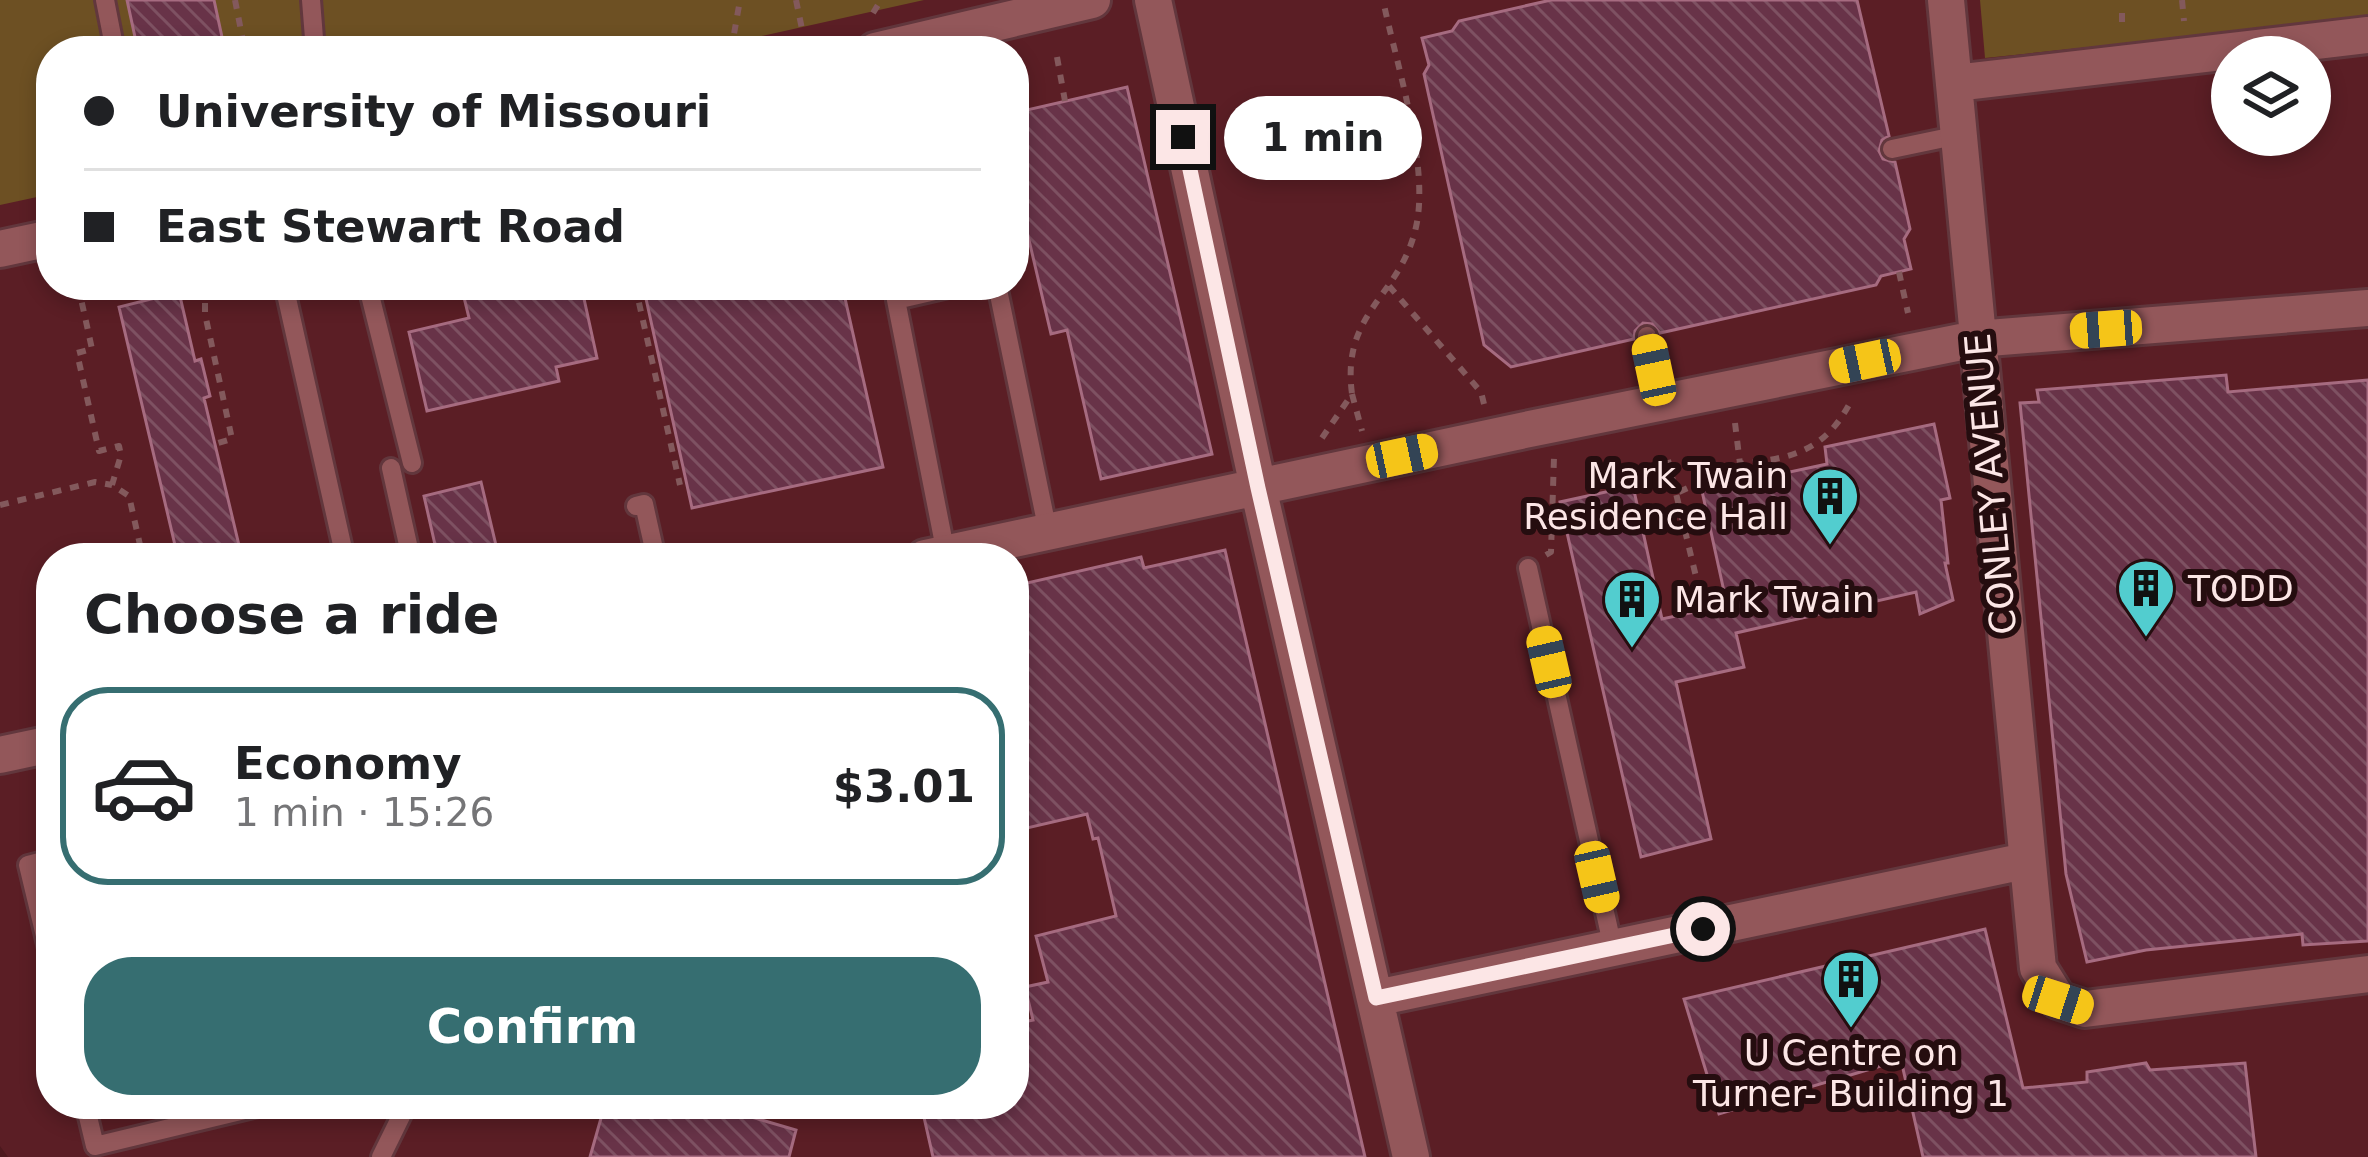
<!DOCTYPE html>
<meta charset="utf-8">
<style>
:root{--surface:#fff;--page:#f2f2f2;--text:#202124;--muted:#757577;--line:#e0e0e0;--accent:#366e71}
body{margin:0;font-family:"DejaVu Sans",sans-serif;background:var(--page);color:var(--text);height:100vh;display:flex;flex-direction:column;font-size:45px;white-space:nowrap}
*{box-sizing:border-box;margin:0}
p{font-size:39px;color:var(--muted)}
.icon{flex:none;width:66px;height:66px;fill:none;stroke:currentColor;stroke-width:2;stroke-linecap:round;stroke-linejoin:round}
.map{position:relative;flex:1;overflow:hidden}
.side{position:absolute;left:36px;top:543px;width:993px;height:576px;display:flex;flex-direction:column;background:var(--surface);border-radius:48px;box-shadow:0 6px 18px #0003}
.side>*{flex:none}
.banner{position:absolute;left:36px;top:36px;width:993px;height:264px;border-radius:48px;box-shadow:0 6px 18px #0003;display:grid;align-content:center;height:264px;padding:0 48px;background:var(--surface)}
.buttons{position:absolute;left:2211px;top:36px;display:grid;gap:24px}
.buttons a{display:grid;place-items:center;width:120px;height:120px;border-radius:50%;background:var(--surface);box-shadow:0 6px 18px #0003;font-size:60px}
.end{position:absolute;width:54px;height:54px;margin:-27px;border:15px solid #fce6e6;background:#111;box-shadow:0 0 0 6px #111}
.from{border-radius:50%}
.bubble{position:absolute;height:84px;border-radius:42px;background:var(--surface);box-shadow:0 6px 18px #0003;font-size:39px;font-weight:800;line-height:84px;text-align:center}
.car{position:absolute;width:36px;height:72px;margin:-36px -18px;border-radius:15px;box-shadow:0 0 9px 3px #0007;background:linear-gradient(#f5c518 24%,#345 0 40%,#f5c518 0 76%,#345 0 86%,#f5c518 0)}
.banner b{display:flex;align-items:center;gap:42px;height:114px;font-size:45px}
.banner b+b{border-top:3px solid var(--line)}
.banner i{width:30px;height:30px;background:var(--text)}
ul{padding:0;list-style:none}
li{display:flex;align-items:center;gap:36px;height:198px;margin:0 24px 18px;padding:0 24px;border:6px solid transparent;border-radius:48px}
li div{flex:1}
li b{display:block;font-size:45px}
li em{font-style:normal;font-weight:800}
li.active{border-color:var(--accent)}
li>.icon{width:108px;height:108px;stroke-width:1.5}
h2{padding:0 48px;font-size:54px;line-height:144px}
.action{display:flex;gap:24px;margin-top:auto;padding:24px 48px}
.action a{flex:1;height:138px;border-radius:48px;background:var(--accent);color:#fff;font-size:48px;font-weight:800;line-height:138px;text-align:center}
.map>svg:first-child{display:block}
.built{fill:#5b1e25;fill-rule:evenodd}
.garden{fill:#6d5023}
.building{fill:url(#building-back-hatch);stroke:#a66b80;stroke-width:3}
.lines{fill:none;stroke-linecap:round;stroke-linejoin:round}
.lane-casing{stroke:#62373d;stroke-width:24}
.street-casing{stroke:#62373d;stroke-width:42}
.path{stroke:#83595c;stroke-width:6;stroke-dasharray:9 9;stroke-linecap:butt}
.lane{stroke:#93575a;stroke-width:18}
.street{stroke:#93575a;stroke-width:36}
.route{stroke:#fce6e6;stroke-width:15}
.labels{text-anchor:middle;stroke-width:12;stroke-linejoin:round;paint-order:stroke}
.poi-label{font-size:36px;fill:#fce6e6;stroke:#250d0f;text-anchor:start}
.street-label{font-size:36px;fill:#fce6e6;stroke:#250d0f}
</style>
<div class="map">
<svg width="2368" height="1157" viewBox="0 0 2368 1157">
<defs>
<pattern id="building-back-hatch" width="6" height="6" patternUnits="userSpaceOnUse" patternTransform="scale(3)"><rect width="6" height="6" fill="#683348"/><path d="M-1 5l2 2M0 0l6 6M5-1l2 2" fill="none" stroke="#7e5162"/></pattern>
</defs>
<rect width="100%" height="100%" fill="#4d191e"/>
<path class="built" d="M0 0H2368V1157H8L0 1146ZM51 51H1014V285H51ZM2232 57H2310V135H2232ZM51 558H1014V1104H51Z"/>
<path class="garden" d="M0 0H924L694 51H51V194L0 205Z
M1980 0H2368V18L1985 58Z"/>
<path class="building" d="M127 0H214L225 51H138Z
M1551 0H1857L1889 136 1882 140 1879 151 1883 159 1895 162 1910 229 1904 239 1911 269 1881 276 1876 285 1660 333 1652 324 1643 323 1635 331 1634 339 1511 367 1484 345 1424 74 1429 65 1422 38 1452 31 1459 21Z
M1127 87 1212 454 1101 479 1067 330 1051 334 1014 176V113Z
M461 285H581L597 358 556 367 559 381 427 411 409 332 469 318Z
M643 285H842L883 467 692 508Z
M179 292 195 361 201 359 210 396 204 398 242 558H178L119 307Z
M2226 375 2228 392 2368 380V941L2303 945 2302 934 2146 950 2087 962 2066 874 2020 403 2039 402 2037 390Z
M1934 424 1950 498 1941 500 1948 563H1945L1953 600 1920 614 1916 592 1736 633 1744 667 1676 682 1711 839 1641 857 1560 502 1633 486 1662 619 1727 605 1702 491 1827 464 1825 447Z
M481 482 499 558H438L424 496Z
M1225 550 1365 1157H933L921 1104H1014V1024L1033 1020 1025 987 1048 982 1036 936 1116 916 1098 838 1093 839 1087 814 1014 831V586L1141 557 1144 568Z
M1985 929 2023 1088 2087 1082V1072L2146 1063 2150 1070 2245 1063 2256 1157H1923L1901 1060 1719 1114 1684 999Z
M605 1104H707L796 1130 789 1157H590Z"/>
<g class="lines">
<defs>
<path id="lane" d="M105 0 115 51
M311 0 315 51
M1892 149 1959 135
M284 285 345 558
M375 285 368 287 412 463
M997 285 1048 532
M1647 336 1661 403
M391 468 411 558
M636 506 644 504 656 558
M946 554 896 300 961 285
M1528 568 1613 948
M51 859 28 865 51 961
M85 1104 95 1146 270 1104
M381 1157 407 1104"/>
<path id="street" d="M1153 0 1258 487 1411 1157
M1946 0 2038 968 2058 1000 2085 1009 2368 974
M875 51 1092 0
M1955 83 2368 35
M0 249 51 238
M925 558 1525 430 1976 339 2368 308
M0 755 51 744
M1376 998 2025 861"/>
</defs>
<use href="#lane" class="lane-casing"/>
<use href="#street" class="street-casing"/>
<path class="path" d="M235 0 245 51
M796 0 802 29
M2182 0 2184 21
M873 13 881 0
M2122 13V28
M731 51 740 0
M1057 57 1065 101
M1899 272 1908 313
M78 285 92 349 77 353 99 451 119 446 121 455 112 485 129 496 143 558
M205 285V314L232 439 215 444
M635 285 680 485
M1389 286 1481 392 1484 404
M1352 394 1362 431
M1735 423 1740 464C1794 458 1825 451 1851 401
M1322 438 1352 394C1341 311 1400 298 1416 227 1430 166 1396 63 1383 0
M1668 460 1704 610
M1679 492 1740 464
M0 505 95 482 112 485
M1546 555 1551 552 1554 457"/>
<use href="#lane" class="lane"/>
<use href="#street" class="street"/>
</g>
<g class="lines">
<path class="route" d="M1183 137 1258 488 1376 998 1703 929"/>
</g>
<defs>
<symbol id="building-pin" viewBox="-11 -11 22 30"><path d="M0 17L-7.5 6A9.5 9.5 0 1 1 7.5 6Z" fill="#52cdcf" stroke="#250d0f"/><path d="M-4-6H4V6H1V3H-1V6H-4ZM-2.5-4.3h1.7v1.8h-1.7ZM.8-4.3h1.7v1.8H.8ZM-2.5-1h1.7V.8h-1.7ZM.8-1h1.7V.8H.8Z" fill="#111"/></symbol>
</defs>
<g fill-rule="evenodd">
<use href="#building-pin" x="1797" y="463" width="66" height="90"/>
<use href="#building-pin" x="2113" y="555" width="66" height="90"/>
<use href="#building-pin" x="1599" y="566" width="66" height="90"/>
<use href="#building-pin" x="1818" y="946" width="66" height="90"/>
</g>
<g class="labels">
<g class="poi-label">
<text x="1788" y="488" text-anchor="end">Mark Twain<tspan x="1788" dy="41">Residence Hall</tspan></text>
<text x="2188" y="601">TODD</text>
<text x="1674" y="612">Mark Twain</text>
<text x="1851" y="1065" text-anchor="middle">U Centre on<tspan x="1851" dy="41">Turner- Building 1</tspan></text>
</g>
<g class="street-label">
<text transform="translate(1990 484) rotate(-95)" y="13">CONLEY AVENUE</text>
</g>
</g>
</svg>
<div class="buttons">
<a><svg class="icon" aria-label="layers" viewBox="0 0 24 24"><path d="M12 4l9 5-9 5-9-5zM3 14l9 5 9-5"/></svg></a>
</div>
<i class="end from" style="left:1703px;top:929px"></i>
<i class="end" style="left:1183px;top:137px"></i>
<div class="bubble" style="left:1224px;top:96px;width:198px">1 min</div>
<i class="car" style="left:2106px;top:329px;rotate:266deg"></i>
<i class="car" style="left:1865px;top:361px;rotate:258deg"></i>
<i class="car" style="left:1654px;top:370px;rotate:348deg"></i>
<i class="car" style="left:1402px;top:456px;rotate:78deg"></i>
<i class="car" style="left:1549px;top:662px;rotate:347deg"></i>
<i class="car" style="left:1597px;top:877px;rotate:167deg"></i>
<i class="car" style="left:2058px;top:1000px;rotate:108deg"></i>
<div class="banner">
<b><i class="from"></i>University of Missouri</b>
<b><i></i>East Stewart Road</b>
</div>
<section class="side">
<h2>Choose a ride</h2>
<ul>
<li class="active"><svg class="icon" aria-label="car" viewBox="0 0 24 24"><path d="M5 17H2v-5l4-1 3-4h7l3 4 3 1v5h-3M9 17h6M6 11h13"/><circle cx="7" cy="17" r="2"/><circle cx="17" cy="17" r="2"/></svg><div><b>Economy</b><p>1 min · 15:26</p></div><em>$3.01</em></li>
</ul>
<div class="action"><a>Confirm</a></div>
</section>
</div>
